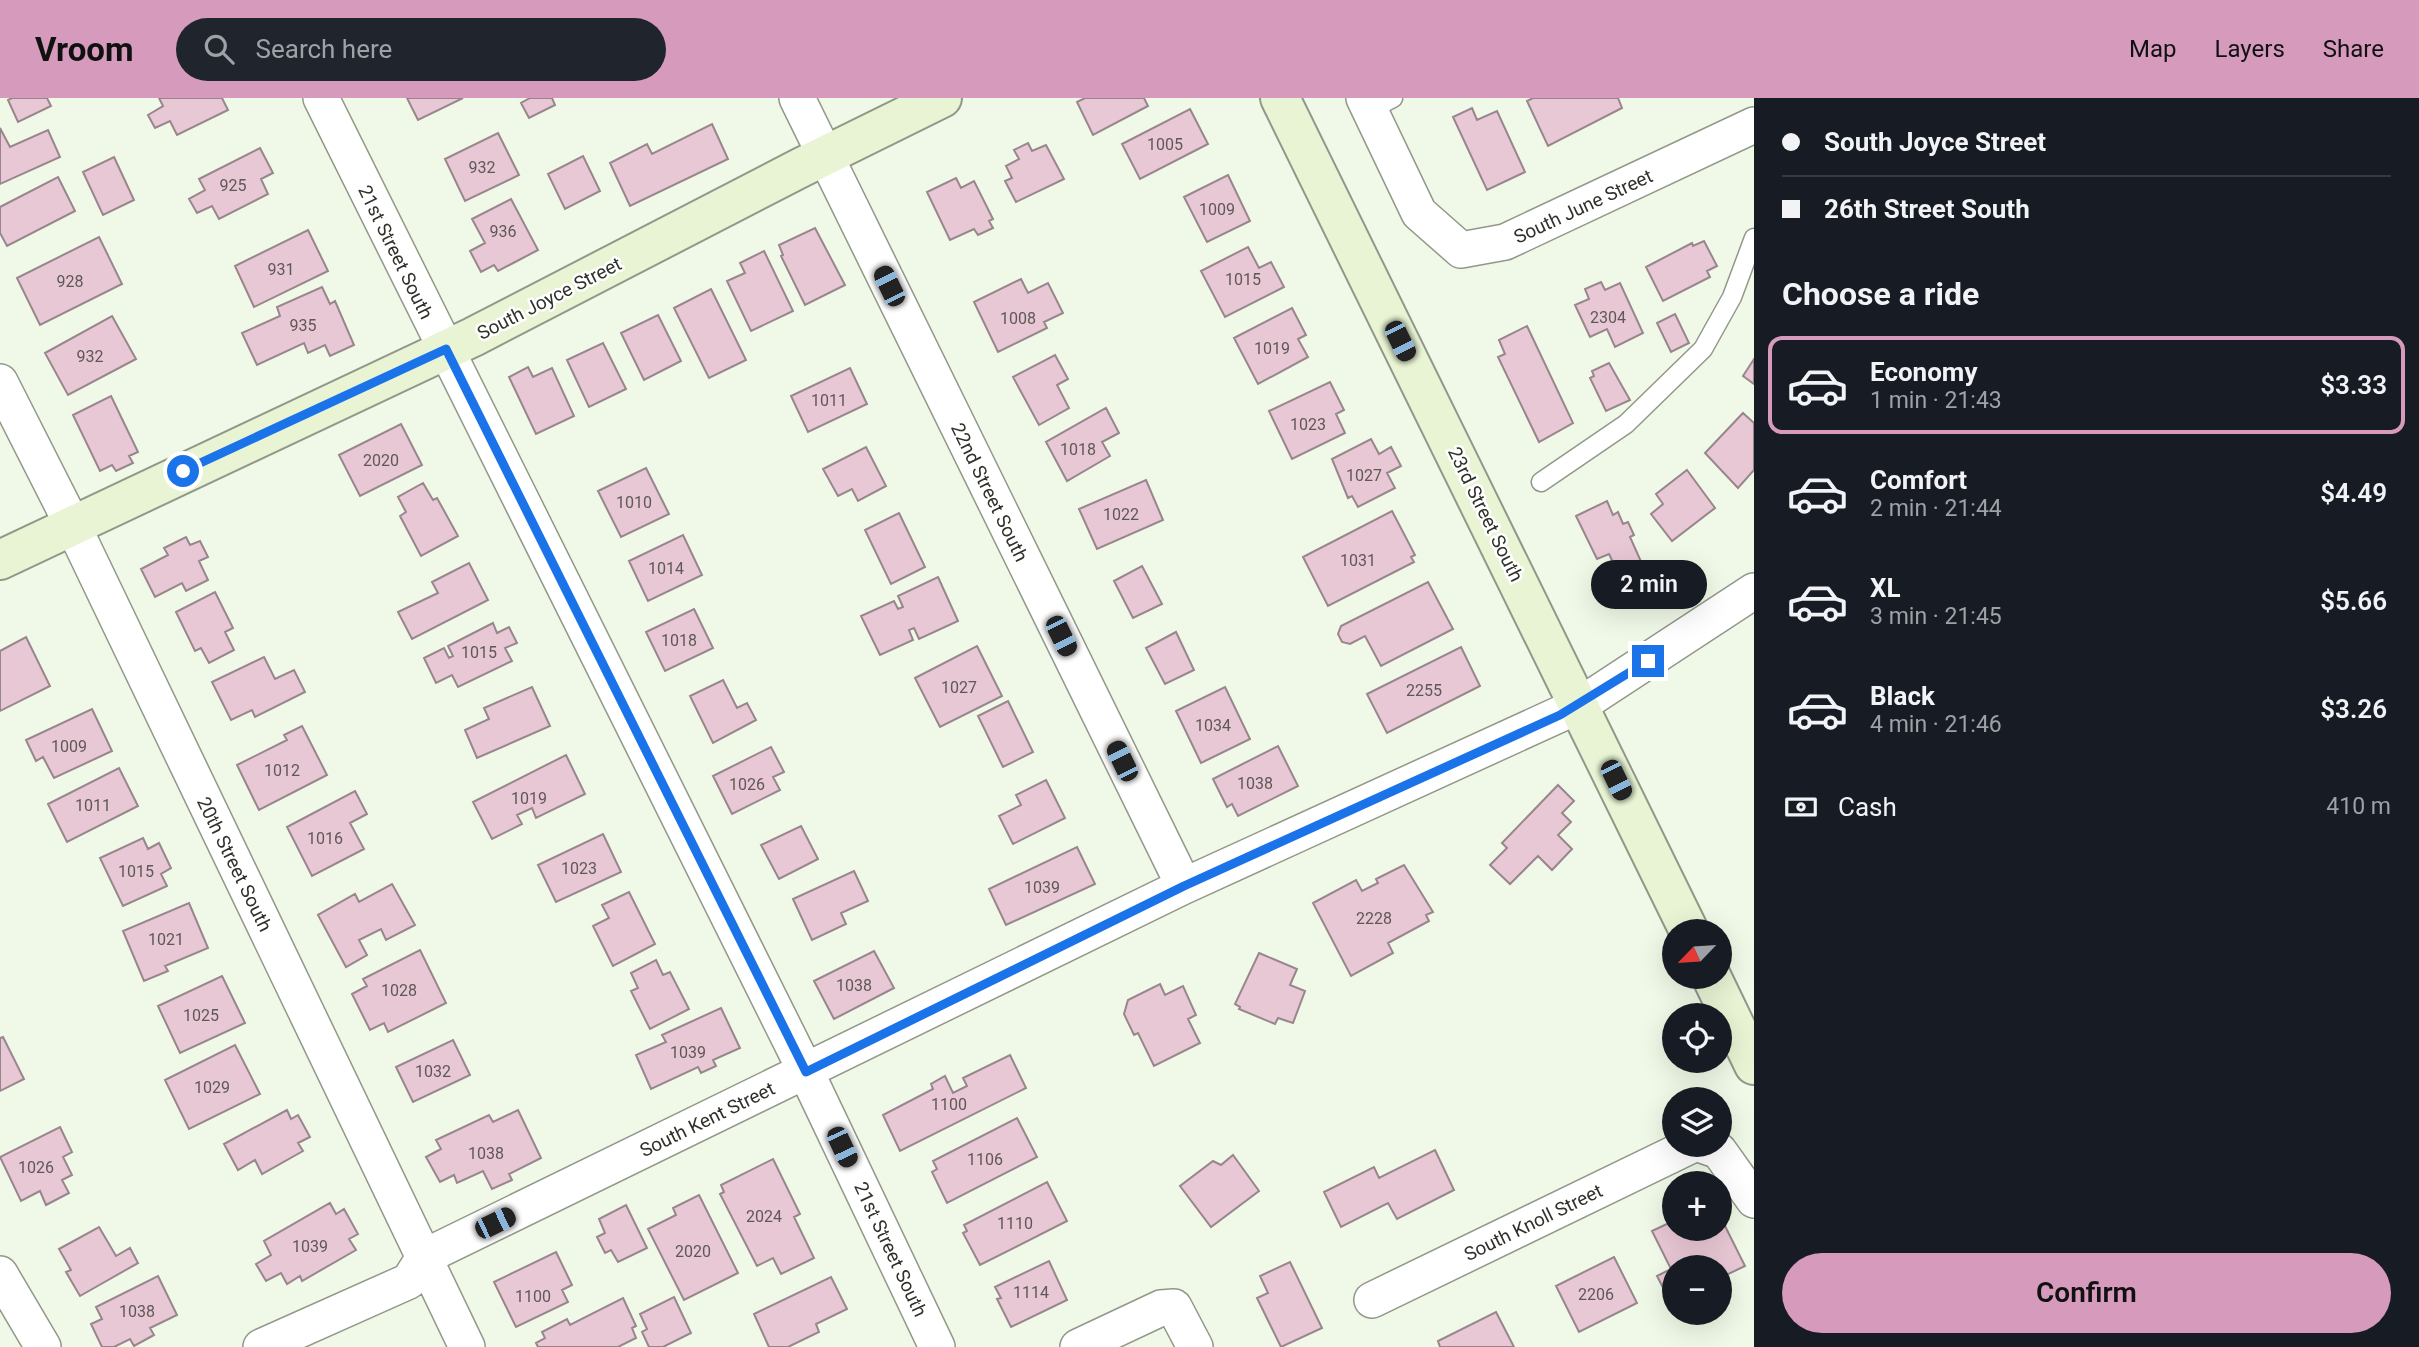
<!DOCTYPE html>
<meta charset="utf-8">
<style>
:root{--surface:#171b24;--page:#20242c;--text:#f1f3f6;--muted:#9ea1a6;--line:#363941;--accent:#d59abc}
body{margin:0;font-family:Roboto,sans-serif;background:var(--page);color:var(--text);height:100vh;display:flex;flex-direction:column;font-size:26px;white-space:nowrap}
*{box-sizing:border-box;margin:0}
p{font-size:23px;color:var(--muted)}
.icon{flex:none;width:38px;height:38px;fill:none;stroke:currentColor;stroke-width:2;stroke-linecap:round;stroke-linejoin:round}
.map{position:relative;flex:1;overflow:hidden}
.side{display:flex;flex-direction:column;background:var(--surface);width:665px}
.side>*{flex:none}
.banner{display:grid;align-content:center;height:154px;padding:0 28px;background:var(--surface)}
.needle{width:46px;rotate:245deg}
.controls{position:absolute;left:1662px;top:821px;display:grid;gap:14px}
.controls a{display:grid;place-items:center;width:70px;height:70px;border-radius:50%;background:var(--surface);box-shadow:0 7px 28px #0002;font-size:35px}
.end{position:absolute;width:32px;height:32px;margin:-16px;border:9px solid #1a73e8;background:#fff;box-shadow:0 0 0 4px #fff}
.from{border-radius:50%}
.bubble{position:absolute;height:49px;border-radius:24px;background:var(--surface);box-shadow:0 7px 28px #0002;font-size:23px;font-weight:600;line-height:49px;text-align:center}
.car{position:absolute;width:21px;height:42px;margin:-21px -10px;border-radius:9px;box-shadow:0 0 5px 2px #0007;background:linear-gradient(#222 24%,#8ab4d8 0 40%,#222 0 76%,#8ab4d8 0 86%,#222 0)}
.banner b{display:flex;align-items:center;gap:24px;height:66px;font-size:26px}
.banner b+b{border-top:2px solid var(--line)}
.banner i{width:18px;height:18px;background:var(--text)}
ul{padding:0;list-style:none}
li{display:flex;align-items:center;gap:21px;height:98px;margin:0 14px 10px;padding:0 14px;border:4px solid transparent;border-radius:14px}
li div{flex:1}
li b{display:block;font-size:26px}
li em{font-style:normal;font-weight:600}
li.selected{border-color:var(--accent)}
li>.icon{width:63px;height:63px;stroke-width:1.5}
h2{padding:0 28px;font-size:32px;line-height:84px}
.pay{display:flex;align-items:center;gap:18px;height:77px;padding:0 28px;font-size:26px}
.pay p{margin-inline-start:auto}
.button{display:flex;gap:14px;margin-top:auto;padding:14px 28px}
.button a{flex:1;height:80px;border-radius:42px;background:var(--accent);color:#111;font-size:28px;font-weight:600;line-height:80px;text-align:center}
header{display:flex;align-items:center;gap:42px;box-sizing:border-box;height:98px;padding:0 35px;background:var(--accent);color:#111}
header strong{font-size:33px}
nav{display:flex;gap:38px;margin-inline-start:auto;font-size:24px}
.search{width:490px;height:63px;background:var(--page);display:flex;align-items:center;gap:18px;box-sizing:border-box;padding:0 24px;border-radius:38px;color:var(--muted);font-size:26px}
main{display:flex;flex:1;min-height:0}
.map>svg:first-child{display:block}
.building{fill:#e9c8d5;stroke:#98868d;stroke-width:2}
.lines{fill:none;stroke-linecap:round;stroke-linejoin:round}
.lane-casing{stroke:#919889;stroke-width:21}
.street-casing{stroke:#919889;stroke-width:38}
.secondary-casing{stroke:#919889;stroke-width:42}
.lane{stroke:#fff;stroke-width:18}
.street{stroke:#fff;stroke-width:35}
.secondary{stroke:#e8f4d4;stroke-width:38}
.route{stroke:#1a73e8;stroke-width:9}
.labels{text-anchor:middle;stroke-width:5;stroke-linejoin:round;paint-order:stroke}
.number-label{font-size:16px;fill:#5e5856}
.street-label{font-size:19px;fill:#2f322b;stroke:#fff}
</style>
<header>
<strong>Vroom</strong>
<div class="search"><svg class="icon" aria-label="search" viewBox="0 0 24 24"><circle cx="10" cy="10" r="6"/><path d="M15 15l6 6"/></svg>Search here</div>
<nav><a>Map</a><a>Layers</a><a>Share</a></nav>
</header>
<main>
<div class="map">
<svg width="1754" height="1249" viewBox="0 0 1754 1249">
<rect width="100%" height="100%" fill="#f0f8e7"/>
<path class="building" d="M12 0H47L51 8 18 24 8 2Z
M159 0H222L228 12 177 37 170 23 155 30 148 17 163 8Z
M407 0H463L418 22Z
M530 0H552L555 7 529 20 521 5Z
M1085 0H1144L1148 8 1093 37 1077 4Z
M1533 0H1618L1622 10 1548 48 1527 3Z
M1472 10 1477 22 1497 13 1525 74 1487 92 1453 19Z
M1190 11 1208 46 1140 81 1122 46Z
M712 26 728 61 630 108 610 65 647 46 652 56Z
M0 30 10 49 48 32 60 59 0 86Z
M498 35 519 77 465 103 445 61Z
M1028 45 1032 53 1046 47 1064 81 1016 104 1005 83 1012 80 1006 68 1019 61 1014 52Z
M260 50 273 75 261 81 268 96 219 121 212 108 197 115 189 101 205 92 199 81Z
M583 58 600 93 565 111 548 76Z
M114 59 134 102 103 117 83 74Z
M1228 77 1250 123 1207 144 1184 99Z
M58 79 75 113 7 148 0 135V109Z
M956 80 961 90 974 83 993 121 989 123 993 130 978 137 974 131 950 142 927 94Z
M511 101 538 152 498 173 494 167 481 174 470 153 485 145 472 121Z
M815 130 845 187 805 207 781 158 783 157 779 147Z
M308 132 328 173 254 209 235 168Z
M99 139 122 186 40 227 17 180Z
M1704 143 1717 168 1707 173 1710 179 1663 203 1646 169 1692 145 1693 148Z
M1248 149 1259 170 1271 164 1284 189 1225 219 1201 173Z
M764 153 793 213 751 233 727 183 745 175 740 165Z
M1021 181 1028 195 1048 185 1063 215 1044 224 1047 230 998 254 974 204Z
M1601 184 1605 192 1620 185 1643 235 1615 249 1607 231 1590 239 1575 207 1589 201 1585 191Z
M322 189 330 206 335 203 354 247 330 258 325 247 308 255 304 245 257 267 242 235 280 218 277 209Z
M711 191 746 262 709 280 674 210Z
M1292 210 1306 237 1298 241 1308 259 1258 286 1234 240Z
M1675 216 1689 245 1671 254 1657 225Z
M658 217 681 263 644 282 621 235Z
M112 218 136 261 68 297 45 255Z
M1527 228 1573 325 1539 344 1498 259 1505 256 1499 242Z
M603 245 626 291 589 309 567 262Z
M1055 257 1068 281 1057 287 1069 310 1039 327 1013 279Z
M1754 261V286L1743 278Z
M1609 265 1630 302 1606 313 1590 280 1594 278 1592 273Z
M528 269 533 279 552 270 574 318 536 336 509 279Z
M850 270 867 306 808 334 791 298Z
M1330 284 1344 312 1336 316 1345 335 1292 361 1269 313Z
M111 298 138 354 129 358 133 365 116 373 112 367 100 373 73 317Z
M1106 310 1119 335 1102 344 1110 358 1067 383 1046 344Z
M1743 315 1754 325V372L1738 390 1705 355Z
M401 326 422 367 360 398 339 357Z
M1371 341 1379 356 1391 349 1401 368 1387 375 1395 390 1358 409 1352 398 1348 400 1332 361Z
M866 349 886 388 858 403 852 391 838 398 823 371Z
M646 370 669 416 621 439 598 393Z
M1687 372 1715 410 1672 443 1651 416 1663 406 1656 396Z
M1146 382 1163 422 1097 451 1079 411Z
M423 385 433 402 437 400 458 438 421 458 400 418 406 414 398 399Z
M1607 403 1613 417 1618 414 1623 426 1628 424 1634 437 1630 439 1643 468 1620 479 1609 456 1597 461 1576 418Z
M1392 413 1415 457 1411 459 1414 464 1328 508 1303 459Z
M899 415 925 469 891 486 865 432Z
M683 437 702 477 648 503 629 463Z
M186 439 190 447 200 443 208 459 199 463 208 482 186 493 182 485 155 499 141 471 168 457 164 450Z
M469 465 488 502 412 541 398 514 438 495 432 484Z
M1142 468 1162 506 1133 520 1114 483Z
M938 479 958 523 919 541 914 530 909 532 913 542 880 557 861 518 894 503 898 511 903 509 898 498Z
M1428 484 1453 531 1381 568 1365 538 1350 546 1342 544 1338 536 1341 528Z
M215 494 233 530 225 534 234 552 209 565 201 550 195 553 176 514Z
M694 511 713 550 665 573 646 534Z
M493 525 497 535 509 529 517 545 505 550 512 563 458 589 452 577 436 585 424 560 444 550 449 560 453 558 448 548Z
M1176 534 1194 572 1165 586 1146 550Z
M26 539 50 588 0 613V553Z
M977 548 1002 598 940 629 915 580Z
M1461 549 1480 588 1387 635 1367 596Z
M264 559 275 581 294 572 305 594 255 619 252 612 231 622 212 584Z
M723 582 737 610 747 605 756 622 713 645 690 598Z
M532 589 550 628 477 660 465 632 489 621 484 610Z
M1225 589 1250 641 1201 665 1176 613Z
M1008 603 1033 654 1003 669 978 618Z
M92 611 112 653 54 680 43 659 36 663 26 642Z
M302 628 327 677 259 712 237 667 287 642 284 637Z
M1278 648 1298 688 1238 718 1232 706 1227 709 1213 681Z
M771 649 784 674 773 679 780 692 732 716 713 678Z
M566 657 585 696 536 720 532 710 517 717 522 726 492 741 473 704Z
M119 670 138 708 67 744 48 706Z
M1046 682 1065 720 1013 746 999 718 1021 707 1016 697Z
M1558 687 1574 703 1562 715 1571 724 1558 737 1572 751 1552 772 1538 758 1510 786 1490 767 1507 750 1502 745Z
M355 693 367 716 350 725 364 751 312 778 287 729Z
M801 728 818 761 779 781 761 747Z
M603 736 621 774 556 804 538 767Z
M143 740 148 751 159 745 171 770 161 776 167 788 123 808 100 760Z
M1077 749 1095 786 1006 827 989 791Z
M1404 767 1433 814 1426 817 1429 823 1388 845 1393 855 1351 878 1313 805 1356 782 1362 793 1378 785 1376 781Z
M854 773 868 803 841 815 846 826 812 842 793 801Z
M392 786 415 827 386 842 381 831 359 842 367 857 346 869 318 817 355 796 359 804Z
M629 794 655 846 613 868 593 828 609 820 602 807Z
M189 805 208 850 165 868 168 873 144 883 123 833Z
M420 852 446 905 388 934 384 925 370 932 352 896 367 888 363 881Z
M874 853 894 890 834 921 814 883Z
M1259 855 1297 871 1290 887 1305 893 1293 925 1278 920 1275 926 1239 911 1240 909 1235 906Z
M656 862 663 877 670 874 689 911 650 931 631 893 638 890 631 875Z
M222 878 245 925 180 955 158 908Z
M1160 886 1165 897 1183 888 1196 917 1188 921 1200 945 1154 968 1138 935 1134 937 1124 916 1128 902Z
M721 910 740 950 713 962 716 968 701 975 698 969 651 991 636 957 666 944 662 937Z
M3 939 24 981 0 993V940Z
M453 942 470 977 413 1004 396 969Z
M235 947 260 996 189 1031 165 982Z
M1010 957 1026 990 900 1053 883 1017 933 991 931 986 945 978 953 995 967 988 963 980Z
M287 1012 291 1021 298 1017 310 1039 298 1045 303 1053 262 1076 255 1062 238 1072 224 1046Z
M518 1012 541 1060 509 1076 512 1082 492 1091 483 1073 457 1085 454 1077 440 1084 426 1059 441 1051 436 1042 489 1017 493 1024Z
M1017 1020 1037 1059 947 1105 932 1074 937 1071 933 1063Z
M60 1029 72 1054 63 1059 72 1077 62 1082 69 1095 46 1107 40 1093 21 1103 0 1059Z
M1435 1052 1454 1092 1397 1121 1388 1105 1341 1129 1324 1094 1374 1069 1379 1080Z
M1233 1057 1259 1093 1211 1129 1180 1088 1213 1063 1221 1067Z
M773 1061 800 1116 794 1119 814 1160 781 1176 773 1160 757 1168 720 1096 724 1094 721 1087Z
M1047 1084 1067 1123 980 1167 963 1135 967 1133 964 1127Z
M699 1097 738 1175 684 1202 648 1131 676 1117 673 1110Z
M330 1105 336 1116 344 1111 358 1136 349 1141 356 1152 302 1183 300 1178 287 1186 281 1175 266 1183 256 1166 271 1157 264 1143Z
M626 1107 647 1150 618 1164 611 1152 605 1155 597 1139 605 1135 599 1121Z
M1720 1118 1745 1168 1720 1180V1169H1675V1213L1657 1178 1671 1171 1652 1133 1675 1122V1130H1720Z
M99 1129 116 1158 130 1150 138 1165 80 1198 66 1174 71 1172 59 1151Z
M556 1154 572 1187 562 1192 568 1204 516 1229 494 1184Z
M1614 1159 1637 1205 1579 1234 1556 1188Z
M1049 1163 1067 1202 1011 1229 997 1201 1001 1200 995 1189Z
M1290 1164 1322 1230 1281 1249 1257 1200 1268 1195 1260 1178Z
M158 1178 177 1217 150 1230 154 1237 134 1248 130 1241 114 1249H102L91 1226 102 1221 96 1209Z
M831 1179 847 1211 816 1226 819 1234 788 1249H769L754 1216Z
M674 1199 691 1235 663 1249H649L642 1234 647 1231 640 1216Z
M623 1200 636 1228 632 1230 636 1240 618 1249H538L536 1245 545 1240 542 1234 567 1221 570 1227Z
M1496 1214 1514 1249H1440L1438 1243Z"/>
<g class="lines">
<defs>
<path id="lane" d="M1370 12 1393 0
M1541 384 1626 326 1703 251 1732 199 1754 140"/>
<path id="street" d="M321 0 806 974 937 1249
M797 0 1184 788
M1364 0 1419 115 1461 152 1505 144 1754 27
M0 284 72 426 467 1249
M1699 1046 1719 1053 1754 1102
M0 1176 43 1249
M1372 1202 1694 1046
M261 1249 409 1183 424 1159 1184 788 1580 607 1754 493
M1078 1249 1161 1210 1174 1209 1195 1249"/>
<path id="secondary" d="M1280 0 1689 833
M0 462 473 239 800 70 942 0
M1711 878 1754 967"/>
</defs>
<use href="#lane" class="lane-casing"/>
<use href="#street" class="street-casing"/>
<use href="#secondary" class="secondary-casing"/>
<use href="#lane" class="lane"/>
<use href="#street" class="street"/>
<use href="#secondary" class="secondary"/>
</g>
<g class="lines">
<path class="route" d="M183 373 446 251 806 974 1184 788 1560 617 1648 563"/>
</g>
<g class="labels">
<g class="number-label">
<text x="1165" y="52">1005</text>
<text x="482" y="75">932</text>
<text x="233" y="93">925</text>
<text x="1217" y="117">1009</text>
<text x="503" y="139">936</text>
<text x="281" y="177">931</text>
<text x="1243" y="187">1015</text>
<text x="70" y="189">928</text>
<text x="1608" y="225">2304</text>
<text x="1018" y="226">1008</text>
<text x="303" y="233">935</text>
<text x="1272" y="256">1019</text>
<text x="90" y="264">932</text>
<text x="829" y="308">1011</text>
<text x="1308" y="332">1023</text>
<text x="1078" y="357">1018</text>
<text x="381" y="368">2020</text>
<text x="1364" y="383">1027</text>
<text x="634" y="410">1010</text>
<text x="1121" y="422">1022</text>
<text x="1358" y="468">1031</text>
<text x="666" y="476">1014</text>
<text x="679" y="548">1018</text>
<text x="479" y="560">1015</text>
<text x="959" y="595">1027</text>
<text x="1424" y="598">2255</text>
<text x="1213" y="633">1034</text>
<text x="69" y="654">1009</text>
<text x="282" y="678">1012</text>
<text x="1255" y="691">1038</text>
<text x="747" y="692">1026</text>
<text x="529" y="706">1019</text>
<text x="93" y="713">1011</text>
<text x="325" y="746">1016</text>
<text x="579" y="776">1023</text>
<text x="136" y="779">1015</text>
<text x="1042" y="795">1039</text>
<text x="1374" y="826">2228</text>
<text x="166" y="847">1021</text>
<text x="854" y="893">1038</text>
<text x="399" y="898">1028</text>
<text x="201" y="923">1025</text>
<text x="688" y="960">1039</text>
<text x="433" y="979">1032</text>
<text x="212" y="995">1029</text>
<text x="949" y="1012">1100</text>
<text x="486" y="1061">1038</text>
<text x="985" y="1067">1106</text>
<text x="36" y="1075">1026</text>
<text x="764" y="1124">2024</text>
<text x="1015" y="1131">1110</text>
<text x="310" y="1154">1039</text>
<text x="693" y="1159">2020</text>
<text x="1031" y="1200">1114</text>
<text x="1596" y="1202">2206</text>
<text x="533" y="1204">1100</text>
<text x="137" y="1219">1038</text>
</g>
<g class="street-label">
<text transform="translate(1583 108) rotate(-25)" y="7">South June Street</text>
<text transform="translate(396 154) rotate(64)" y="7">21st Street South</text>
<text transform="translate(549 200) rotate(-27)" y="7">South Joyce Street</text>
<text transform="translate(990 394) rotate(64)" y="7">22nd Street South</text>
<text transform="translate(1486 416) rotate(64)" y="7">23rd Street South</text>
<text transform="translate(235 766) rotate(64)" y="7">20th Street South</text>
<text transform="translate(707 1021) rotate(-26)" y="7">South Kent Street</text>
<text transform="translate(1533 1124) rotate(-26)" y="7">South Knoll Street</text>
<text transform="translate(891 1151) rotate(65)" y="7">21st Street South</text>
</g>
</g>
</svg>
<div class="controls">
<a><svg class="needle" viewBox="-14 -14 28 28"><path d="M0-13l5 13h-10z" fill="#e53935"/><path d="M0 13l5-13h-10z" fill="#9ea1a6"/></svg></a>
<a><svg class="icon" aria-label="locate" viewBox="0 0 24 24"><circle cx="12" cy="12" r="6"/><path d="M12 2v4M12 18v4M2 12h4M18 12h4"/></svg></a>
<a><svg class="icon" aria-label="layers" viewBox="0 0 24 24"><path d="M12 4l9 5-9 5-9-5zM3 14l9 5 9-5"/></svg></a>
<a>+</a>
<a>−</a>
</div>
<i class="end from" style="left:183px;top:373px"></i>
<i class="end" style="left:1648px;top:563px"></i>
<div class="bubble" style="left:1591px;top:462px;width:116px">2 min</div>
<i class="car" style="left:889px;top:188px;rotate:334deg"></i>
<i class="car" style="left:1400px;top:243px;rotate:154deg"></i>
<i class="car" style="left:1061px;top:538px;rotate:154deg"></i>
<i class="car" style="left:1122px;top:663px;rotate:334deg"></i>
<i class="car" style="left:1616px;top:682px;rotate:154deg"></i>
<i class="car" style="left:842px;top:1049px;rotate:155deg"></i>
<i class="car" style="left:495px;top:1125px;rotate:64deg"></i>
</div>
<section class="side">
<div class="banner">
<b><i class="from"></i>South Joyce Street</b>
<b><i></i>26th Street South</b>
</div>
<h2>Choose a ride</h2>
<ul>
<li class="selected"><svg class="icon" aria-label="car" viewBox="0 0 24 24"><path d="M5 17H2v-5l4-1 3-4h7l3 4 3 1v5h-3M9 17h6M6 11h13"/><circle cx="7" cy="17" r="2"/><circle cx="17" cy="17" r="2"/></svg><div><b>Economy</b><p>1 min · 21:43</p></div><em>$3.33</em></li>
<li><svg class="icon" aria-label="car" viewBox="0 0 24 24"><path d="M5 17H2v-5l4-1 3-4h7l3 4 3 1v5h-3M9 17h6M6 11h13"/><circle cx="7" cy="17" r="2"/><circle cx="17" cy="17" r="2"/></svg><div><b>Comfort</b><p>2 min · 21:44</p></div><em>$4.49</em></li>
<li><svg class="icon" aria-label="car" viewBox="0 0 24 24"><path d="M5 17H2v-5l4-1 3-4h7l3 4 3 1v5h-3M9 17h6M6 11h13"/><circle cx="7" cy="17" r="2"/><circle cx="17" cy="17" r="2"/></svg><div><b>XL</b><p>3 min · 21:45</p></div><em>$5.66</em></li>
<li><svg class="icon" aria-label="car" viewBox="0 0 24 24"><path d="M5 17H2v-5l4-1 3-4h7l3 4 3 1v5h-3M9 17h6M6 11h13"/><circle cx="7" cy="17" r="2"/><circle cx="17" cy="17" r="2"/></svg><div><b>Black</b><p>4 min · 21:46</p></div><em>$3.26</em></li>
</ul>
<div class="pay"><svg class="icon" aria-label="cash" viewBox="0 0 24 24"><path d="M3 7h18v10H3z"/><circle cx="12" cy="12" r="2"/></svg>Cash<p>410 m</p></div>
<div class="button"><a>Confirm</a></div>
</section>
</main>
